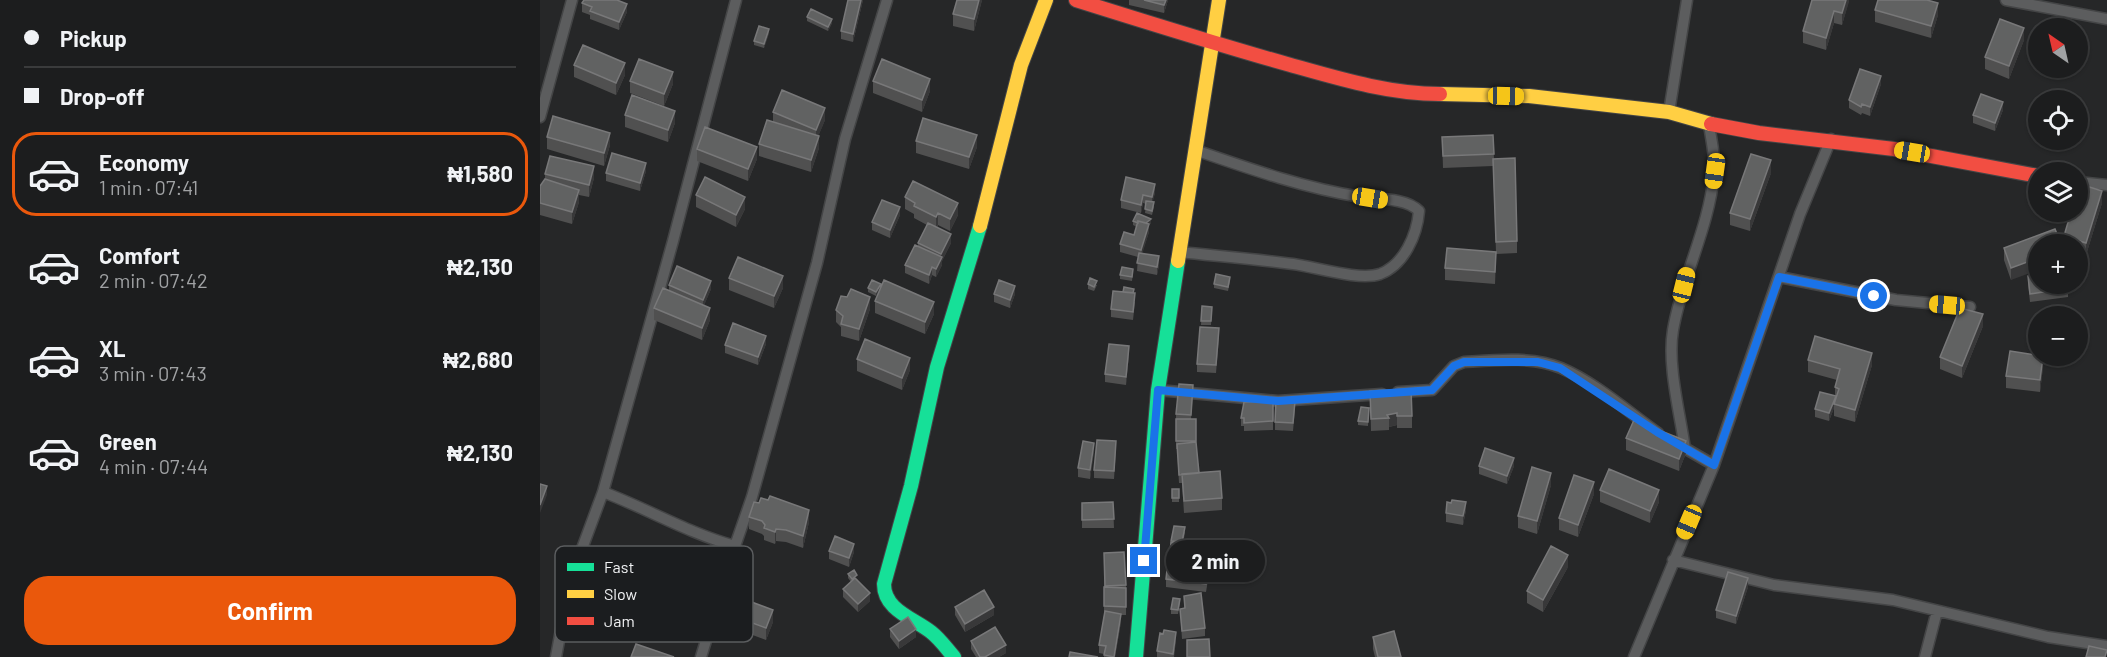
<!DOCTYPE html>
<meta charset="utf-8">
<style>
:root{--surface:#1c1d1e;--page:#252627;--text:#f1f3f6;--muted:#a0a2a4;--line:#3a3b3c;--accent:#ea580c}
body{margin:0;font-family:Barlow,sans-serif;background:var(--page);color:var(--text);height:100vh;display:flex;flex-direction:column;font-size:22px;white-space:nowrap}
*{box-sizing:border-box;margin:0}
p{font-size:20px;color:var(--muted)}
.icon{flex:none;width:33px;height:33px;fill:none;stroke:currentColor;stroke-width:2;stroke-linecap:round;stroke-linejoin:round}
.map{position:relative;flex:1;overflow:hidden}
.details{display:flex;flex-direction:column;background:var(--surface);width:540px}
.details>*{flex:none}
.banner{display:grid;align-content:center;height:132px;padding:0 24px;background:var(--surface)}
.needle{width:39px;rotate:326deg}
.tools{position:absolute;left:1488px;top:18px;display:grid;gap:12px}
.tools a{display:grid;place-items:center;width:60px;height:60px;border-radius:50%;background:var(--surface);box-shadow:0 2px 4px #0004,0 0 0 2px var(--line);font-size:30px}
.end{position:absolute;width:27px;height:27px;margin:-14px;border:8px solid #1a73e8;background:#fff;box-shadow:0 0 0 3px #fff}
.from{border-radius:50%}
.bubble{position:absolute;height:42px;border-radius:21px;background:var(--surface);box-shadow:0 2px 4px #0004,0 0 0 2px var(--line);font-size:20px;font-weight:700;line-height:42px;text-align:center}
.car{position:absolute;width:18px;height:36px;margin:-18px -9px;border-radius:8px;box-shadow:0 0 4px 2px #0007;background:linear-gradient(#f5c518 24%,#345 0 40%,#f5c518 0 76%,#345 0 86%,#f5c518 0)}
.banner b{display:flex;align-items:center;gap:21px;height:57px;font-size:22px}
.banner b+b{border-top:2px solid var(--line)}
.banner i{width:15px;height:15px;background:var(--text)}
ul{padding:0;list-style:none}
li{display:flex;align-items:center;gap:18px;height:84px;margin:0 12px 9px;padding:0 12px;border:3px solid transparent;border-radius:24px}
li div{flex:1}
li b{display:block;font-size:22px}
li em{font-style:normal;font-weight:700}
li.on{border-color:var(--accent)}
li>.icon{width:54px;height:54px;stroke-width:1.5}
.action{display:flex;gap:12px;margin-top:auto;padding:12px 24px}
.action a{flex:1;height:69px;border-radius:24px;background:var(--accent);color:#fff;font-size:24px;font-weight:700;line-height:69px;text-align:center}
main{display:flex;flex:1;min-height:0}
.map>svg:first-child{display:block}
.lines{fill:none;stroke-linecap:round;stroke-linejoin:round}
.street-casing{stroke:#444546;stroke-width:13}
.fast-casing{stroke:#444546;stroke-width:16}
.slow-casing{stroke:#444546;stroke-width:16}
.jam-casing{stroke:#444546;stroke-width:16}
.street{stroke:#5c5d5e;stroke-width:10}
.fast{stroke:#16e098;stroke-width:14}
.slow{stroke:#ffcf43;stroke-width:14}
.jam{stroke:#f24e42;stroke-width:14}
.wall{fill:#505050}
.shaded-wall{fill:#383839}
.building{fill:#616262;stroke:#787879;stroke-width:1.5}
.route{stroke:#1a73e8;stroke-width:8}
.key{fill:#1b1d1f;stroke:#5b5d5f;stroke-width:1.5}
.key-label{font-size:16px;fill:#f1f2f4}
</style>
<main>
<section class="details">
<div class="banner">
<b><i class="from"></i>Pickup</b>
<b><i></i>Drop-off</b>
</div>
<ul>
<li class="on"><svg class="icon" aria-label="car" viewBox="0 0 24 24"><path d="M5 17H2v-5l4-1 3-4h7l3 4 3 1v5h-3M9 17h6M6 11h13"/><circle cx="7" cy="17" r="2"/><circle cx="17" cy="17" r="2"/></svg><div><b>Economy</b><p>1 min · 07:41</p></div><em>₦1,580</em></li>
<li><svg class="icon" aria-label="car" viewBox="0 0 24 24"><path d="M5 17H2v-5l4-1 3-4h7l3 4 3 1v5h-3M9 17h6M6 11h13"/><circle cx="7" cy="17" r="2"/><circle cx="17" cy="17" r="2"/></svg><div><b>Comfort</b><p>2 min · 07:42</p></div><em>₦2,130</em></li>
<li><svg class="icon" aria-label="car" viewBox="0 0 24 24"><path d="M5 17H2v-5l4-1 3-4h7l3 4 3 1v5h-3M9 17h6M6 11h13"/><circle cx="7" cy="17" r="2"/><circle cx="17" cy="17" r="2"/></svg><div><b>XL</b><p>3 min · 07:43</p></div><em>₦2,680</em></li>
<li><svg class="icon" aria-label="car" viewBox="0 0 24 24"><path d="M5 17H2v-5l4-1 3-4h7l3 4 3 1v5h-3M9 17h6M6 11h13"/><circle cx="7" cy="17" r="2"/><circle cx="17" cy="17" r="2"/></svg><div><b>Green</b><p>4 min · 07:44</p></div><em>₦2,130</em></li>
</ul>
<div class="action"><a>Confirm</a></div>
</section>
<div class="map">
<svg width="1567" height="657" viewBox="0 0 1567 657">
<rect width="100%" height="100%" fill="#262728"/>
<g class="lines">
<defs>
<path id="street" d="M1466 0 1567 19
M1129 112 1147 0
M0 117 32 0
M1538 182 1567 185
M639 252C677 256 715 259 753 264 776 267 819 281 840 274 864 265 877 235 879 211 867 198 838 199 821 197 764 188 710 169 655 150
M1239 277 1356 300 1430 307
M618 390 738 401 842 394
M858 392 892 390 914 366 924 362C955 360 993 356 1021 368 1056 383 1087 411 1118 433
M1134 442 1174 465
M1145 449C1140 413 1127 365 1133 330 1142 277 1169 228 1174 174 1176 158 1171 140 1169 124
M63 492C108 509 148 533 195 546L212 497 277 263 305 139 347 0
M1133 560 1234 585 1353 600 1508 637 1567 646
M16 657 30 581 63 492 133 241 196 0
M161 657 195 546
M1094 657 1174 465 1260 214 1291 139
M1385 657 1397 611"/>
<path id="fast" d="M414 657C407 649 400 639 391 632 373 618 344 610 344 584L371 486 397 367 440 226
M596 657 618 390 638 261"/>
<path id="slow" d="M900 94 989 96 1129 112 1171 124
M440 226 481 65 506 0
M638 261 679 0"/>
<path id="jam" d="M536 0C606 22 676 44 747 64 797 78 848 94 900 94
M1171 124 1219 133 1354 149 1498 176"/>
</defs>
<use href="#street" class="street-casing"/>
<use href="#fast" class="fast-casing"/>
<use href="#slow" class="slow-casing"/>
<use href="#jam" class="jam-casing"/>
<use href="#street" class="street"/>
<use href="#fast" class="fast"/>
<use href="#slow" class="slow"/>
<use href="#jam" class="jam"/>
</g>
<path class="wall" d="M308 0H323L313 42 301 39V31Z
M417 0H442L434 31 413 26V14Z
M589 0H628L624 13 589 5Z
M1309 0 1302 25 1294 23 1286 50 1263 43V31Z
M42 3 87 12 79 30 50 19V15L42 12Z
M1335 10 1398 15 1391 38 1335 22Z
M267 17 292 23 288 31 267 21Z
M229 33 224 48 214 45V41Z
M1484 40 1469 79 1445 69V57Z
M34 65 85 75 76 95 34 77Z
M90 81 133 84 124 106 90 93Z
M333 81 390 91 382 112 333 93Z
M1341 84 1330 116 1322 113 1321 115 1309 108V100Z
M1463 110 1455 131 1433 123V115Z
M233 112 285 120 278 136 279 148 271 172 219 156V144L233 121Z
M85 115 135 123 128 142 85 127Z
M953 135 954 159 977 241V253L956 254 955 284 905 280V268L956 252 953 166 903 168 902 137Z
M7 137 70 145 64 166 7 149Z
M376 141 437 147 429 169 376 153Z
M157 149 217 159 208 181 157 161Z
M106 171 100 191 66 181V173Z
M1231 173 1210 231 1190 225V213Z
M5 174 54 178 49 197 39 195V202L32 224 0 215V186L5 179Z
M615 193 612 202 614 207 612 215 605 213 606 204 603 203 601 213 581 208V200Z
M156 195 205 209 196 227 156 207Z
M365 197 418 215 410 231 398 225 397 228 411 243 402 261V265L396 277 392 275 389 284 365 273V265L378 246V243L387 225 374 218V214L365 209Z
M1562 203 1546 255 1538 252V244H1524V236Z
M360 215 350 238 332 230V222Z
M593 221 611 223 609 225V232L602 253 619 265 617 275 597 271 598 257 580 252V244L594 235 597 227 593 225Z
M1515 229 1471 280 1464 260V248Z
M593 273 592 281 580 279V275Z
M1488 276 1528 288V297L1490 302 1488 284Z
M189 278 243 288 234 308 189 290Z
M690 281 688 291 674 288V284Z
M548 284 557 285 554 291 548 289Z
M129 285 171 289 164 305 170 320 162 340 114 320V308L129 291Z
M328 288H341L336 296 328 292Z
M454 294H475L470 308 454 302Z
M335 301 394 314 385 334 335 313Z
M595 302 593 320 571 317V309Z
M662 306 672 307 671 325H661Z
M330 309 319 341 301 336V327L296 322V310Z
M1443 326 1422 378 1400 369V357Z
M679 337 676 373 657 372V364Z
M226 344 218 365 185 353V345Z
M589 354 586 385 565 382V374Z
M317 359 370 370 362 390 317 371Z
M1268 360 1332 365 1315 422 1294 416V408L1289 421 1275 417V409L1295 396V387L1297 380 1268 372Z
M1503 367 1500 392 1466 388V376Z
M830 391 872 416V428H857V425L849 427V430L831 431Z
M653 393 651 419H656V442L659 473 682 498V510L644 513 642 483H639L637 449H636V414Z
M733 401V430L704 431V426H701V418Z
M829 408 828 426 818 425V421Z
M755 409 753 431 735 430V422Z
M1086 438 1146 453 1139 471 1086 450Z
M576 449 574 479 554 478V470Z
M554 451 550 479 538 477V468Z
M939 466H974L967 484 939 474Z
M1011 485 997 534 978 528V516Z
M632 489H639V502H632Z
M1060 490 1119 502 1110 523 1060 502Z
M1054 494 1038 537 1019 530V518Z
M573 502 574 528H542V503Z
M911 503 926 510 923 525 906 522V513Z
M209 517 269 522 263 548 246 542 236 541 235 544 224 540V536L222 534 209 529Z
M634 526 645 532 643 544 666 556 665 565 630 560V552Z
M289 551 314 552 309 567 289 559Z
M564 553 586 585V615H581V622L575 657H564V654L559 653V645L564 615Z
M1028 567 1003 612 987 603V591Z
M308 574 317 579 330 601 318 612 303 597V589L311 582 308 578Z
M669 574 666 592 626 587V579Z
M1208 587 1196 624 1176 618V610Z
M53 588 99 590 94 608 53 596Z
M644 596 665 628V636L642 639 640 609 644 608Z
M640 603 638 614H631V609Z
M415 607 454 615 425 632 415 615Z
M183 612 233 622 226 640 183 624Z
M350 629 376 637 359 649 350 637Z
M623 634 636 640 634 657H617V651Z
M833 637 861 657H835L833 649Z
M431 641 466 653 459 657H436L431 649Z"/>
<path class="shaded-wall" d="M321 0H323L313 42V34Z
M439 0H442L434 31V19Z
M626 0H628L624 13V5Z
M1306 0H1309V2L1302 25V13Z
M1398 3V15L1391 38V26Z
M87 4V12L79 30V22Z
M1294 11V23L1286 50V38Z
M292 19V23L288 31V27Z
M1484 28V40L1469 79V66Z
M229 29V33L224 48V44Z
M85 63V75L76 95V83Z
M133 72V84L124 106V94Z
M1341 76V84L1330 116V107Z
M390 79V91L382 112V100Z
M1463 102V110L1455 131V123Z
M285 108V120L276 142V130Z
M135 111V123L128 142V130Z
M70 133V145L64 166V153Z
M437 135V147L429 169V157Z
M279 136V148L271 172V160Z
M217 147V159L208 181V169Z
M1231 160V173L1210 231V219Z
M106 163V171L100 191V183Z
M54 166V178L49 197V185Z
M615 184V193L612 205V197Z
M39 190V202L32 224V212Z
M1562 191V203L1546 255V243Z
M603 195V203L601 213V205Z
M205 197V209L196 227V215Z
M418 203V215L410 231V219Z
M360 207V215L350 238V230Z
M398 213V225L396 229V217Z
M611 219V223L609 225V232L601 258 604 226Z
M411 234V243L402 261V265L396 277V269L401 258V254Z
M956 252V264L955 284V272Z
M619 256V265L617 275V267Z
M1498 258V270L1471 280V268Z
M392 267V275L389 284V275Z
M243 276V288L234 308V296Z
M171 281V289L163 308V300Z
M341 284V288L336 296V292Z
M475 286V294L470 308V300Z
M330 297V309L319 341V329Z
M394 302V314L385 334V322Z
M170 308V320L162 340V328Z
M1443 314V326L1422 378V366Z
M226 336V344L218 365V357Z
M589 346V354L586 385V377Z
M1332 353V365L1315 422V410Z
M1503 356V367L1500 392V380Z
M370 358V370L362 390V378Z
M1296 396V404H1294V408L1289 421V413Z
M857 413V425L849 427V418L847 415Z
M1146 441V453L1139 471V459Z
M554 443V451L550 479V470Z
M974 458V466L967 484V476Z
M1011 473V485L997 534V521Z
M1054 482V494L1038 537V525Z
M7 486V495L0 513V505Z
M1119 490V502L1110 523V511Z
M926 502V510L923 525V516Z
M269 510V522L263 548V536Z
M236 529V541L235 544V532Z
M314 544V552L309 567V558Z
M1028 555V567L1003 612V600Z
M1208 578V587L1196 624V616Z
M99 582V590L94 608V600Z
M330 593V601L318 612V604Z
M454 607V615L425 632V624Z
M233 610V622L226 640V628Z
M581 614V622L575 657H574Z
M376 629V637L359 649V641Z
M636 632V640L633 657V654Z
M466 645V653L459 657H445Z"/>
<path class="building" d="M44 0H77L87 4 79 22 50 11 52 7 42 3Z
M308 0H321L313 34 301 31Z
M417 0H439L434 19 413 14Z
M604 0H626L624 5Z
M1272 0H1306L1302 13 1294 11 1286 38 1263 31Z
M1338 0H1387L1398 3 1391 26 1335 10Z
M271 9 292 19 288 27 267 17Z
M1460 19 1484 28 1469 66 1445 57Z
M219 26 229 29 224 44 214 41Z
M43 45 85 63 76 83 34 65Z
M99 59 133 72 124 94 90 81Z
M342 59 390 79 382 100 333 81Z
M1320 69 1341 76 1330 107 1322 104 1321 107 1309 100Z
M242 90 285 108 276 130 233 112Z
M1441 94 1463 102 1455 123 1433 115Z
M92 95 135 111 128 130 85 115Z
M13 116 70 133 64 153 7 137Z
M383 118 437 135 429 157 376 141Z
M227 120 279 136 271 160 219 144Z
M165 127 217 147 208 169 157 149Z
M953 135 954 154 903 156 902 137Z
M72 153 106 163 100 183 66 173Z
M1211 154 1231 160 1210 219 1190 213Z
M10 156 54 166 49 185 5 174Z
M975 158 977 241 956 242 953 159Z
M165 177 205 197 196 215 156 195Z
M586 177 615 184 612 197 603 195 601 205 581 200Z
M5 179 39 190 32 212 0 203V186Z
M373 181 418 203 410 219 398 213 396 217 374 206 375 203 365 197Z
M1540 184 1562 191 1546 243 1524 236 1531 212H1538V192Z
M342 200 360 207 350 230 332 222Z
M606 201 614 202 612 211 605 209Z
M597 213 611 219 606 223 598 221V223L593 221Z
M598 221 609 224 601 250 580 244 584 232 594 235Z
M388 223 411 234 401 254 378 243Z
M1515 229 1521 244H1498V258L1471 268 1464 248Z
M375 245 402 257 396 269 392 267 389 275 365 265Z
M907 248 956 252 955 272 905 268Z
M599 253 619 256 617 267 597 263Z
M198 257 243 276 234 296 189 278Z
M137 266 171 281 163 300 129 285Z
M582 267 593 269 592 277 580 275Z
M676 274 690 277 688 287 674 284Z
M1498 274V284H1528V288L1490 294 1488 276Z
M550 278 557 281 554 287 548 284Z
M332 280 341 284 336 292 328 288Z
M344 280 394 302 385 322 335 301Z
M459 280 475 286 470 300 454 294Z
M584 287 594 289 593 293 583 292Z
M123 288 170 308 162 328 114 308Z
M311 289 330 297 319 329 301 324 303 316 296 310 301 296 307 297Z
M573 291 595 293 593 312 571 309Z
M662 306 672 307 671 321H661Z
M1420 308 1443 314 1422 366 1400 357Z
M193 323 226 336 218 357 185 345Z
M660 327 679 328 676 365 657 364Z
M1275 336 1332 353 1315 410 1294 404 1299 389 1295 387 1300 369 1268 360Z
M325 339 370 358 362 378 317 359Z
M569 344 589 346 586 377 565 374Z
M1470 351 1503 356 1500 380 1466 376Z
M639 384 653 385 651 415 636 414Z
M871 389 872 416H857V413L847 415 849 418 831 419 830 391Z
M1280 392 1296 396 1289 413 1275 409Z
M736 400 755 401 753 423 735 422Z
M733 401V421L704 423V418H701L704 402Z
M821 407 829 408 828 422 818 421Z
M636 419H656V441H636Z
M1094 420 1146 441 1139 459 1086 438Z
M557 440 576 441 574 471 554 470Z
M543 441 554 443 550 470 538 468Z
M656 442 659 473 639 475 637 444Z
M945 448 974 458 967 476 939 466Z
M992 467 1011 473 997 521 978 516Z
M1069 469 1119 490 1110 511 1060 490Z
M680 471 682 498 644 501 642 474Z
M1034 475 1054 482 1038 525 1019 518Z
M0 484 7 486 0 505Z
M632 489H639V498H632Z
M230 496 269 510 263 536 246 530 236 529 235 532 224 528 225 525 222 521 209 517 214 502 219 503 221 498 228 500Z
M912 500 926 502 923 516 906 513 907 502 911 503Z
M573 502 574 519 542 520V503Z
M634 526 645 527 642 542 631 541Z
M295 536 314 544 309 558 289 551Z
M631 542 666 547 665 557 630 552Z
M1011 546 1028 555 1003 600 987 591Z
M584 552 586 585 565 586 564 553Z
M628 561 669 566 666 584 626 579Z
M314 570 317 575 312 579 308 574Z
M1188 572 1208 578 1196 616 1176 610Z
M315 578 330 593 318 604 303 589Z
M564 587 586 588V607L564 606Z
M444 590 454 607 425 624 415 607Z
M661 593 665 628 642 631 640 609 645 608 644 596Z
M190 594 233 610 226 628 183 612Z
M633 598 640 599 638 610 631 609Z
M565 611 581 614 574 657 564 655 566 646 559 645Z
M368 617 376 629 359 641 350 629Z
M455 627 466 645 445 657H440L431 641Z
M624 630 636 632 633 654 617 651 620 633 623 634Z
M854 631 861 657H838L833 637Z
M669 639 670 657H647V640Z
M96 644 134 657H91Z
M1549 646 1567 650 1565 657H1546Z
M530 652 558 657H529Z"/>
<g class="lines">
<path class="route" d="M604 561 618 390 738 401 892 390 914 366 924 362H998L1020 368 1117 432 1174 465 1239 277 1334 296"/>
</g>
<rect x="15" y="546" width="198" height="96" rx="9" class="key"/>
<rect x="27" y="563" width="27" height="8" fill="#16e098"/>
<rect x="27" y="590" width="27" height="8" fill="#ffcf43"/>
<rect x="27" y="617" width="27" height="8" fill="#f24e42"/>
<g class="key-label">
<text x="64" y="573">Fast</text>
<text x="64" y="600">Slow</text>
<text x="64" y="627">Jam</text>
</g>
</svg>
<div class="tools">
<a><svg class="needle" viewBox="-14 -14 28 28"><path d="M0-13l5 13h-10z" fill="#e53935"/><path d="M0 13l5-13h-10z" fill="#a0a2a4"/></svg></a>
<a><svg class="icon" aria-label="locate" viewBox="0 0 24 24"><circle cx="12" cy="12" r="6"/><path d="M12 2v4M12 18v4M2 12h4M18 12h4"/></svg></a>
<a><svg class="icon" aria-label="layers" viewBox="0 0 24 24"><path d="M12 4l9 5-9 5-9-5zM3 14l9 5 9-5"/></svg></a>
<a>+</a>
<a>−</a>
</div>
<i class="end from" style="left:1334px;top:296px"></i>
<i class="end" style="left:604px;top:561px"></i>
<div class="bubble" style="left:626px;top:540px;width:99px">2 min</div>
<i class="car" style="left:966px;top:96px;rotate:91deg"></i>
<i class="car" style="left:1372px;top:152px;rotate:279deg"></i>
<i class="car" style="left:1175px;top:171px;rotate:188deg"></i>
<i class="car" style="left:830px;top:198px;rotate:99deg"></i>
<i class="car" style="left:1144px;top:285px;rotate:14deg"></i>
<i class="car" style="left:1407px;top:305px;rotate:275deg"></i>
<i class="car" style="left:1149px;top:522px;rotate:203deg"></i>
</div>
</main>
